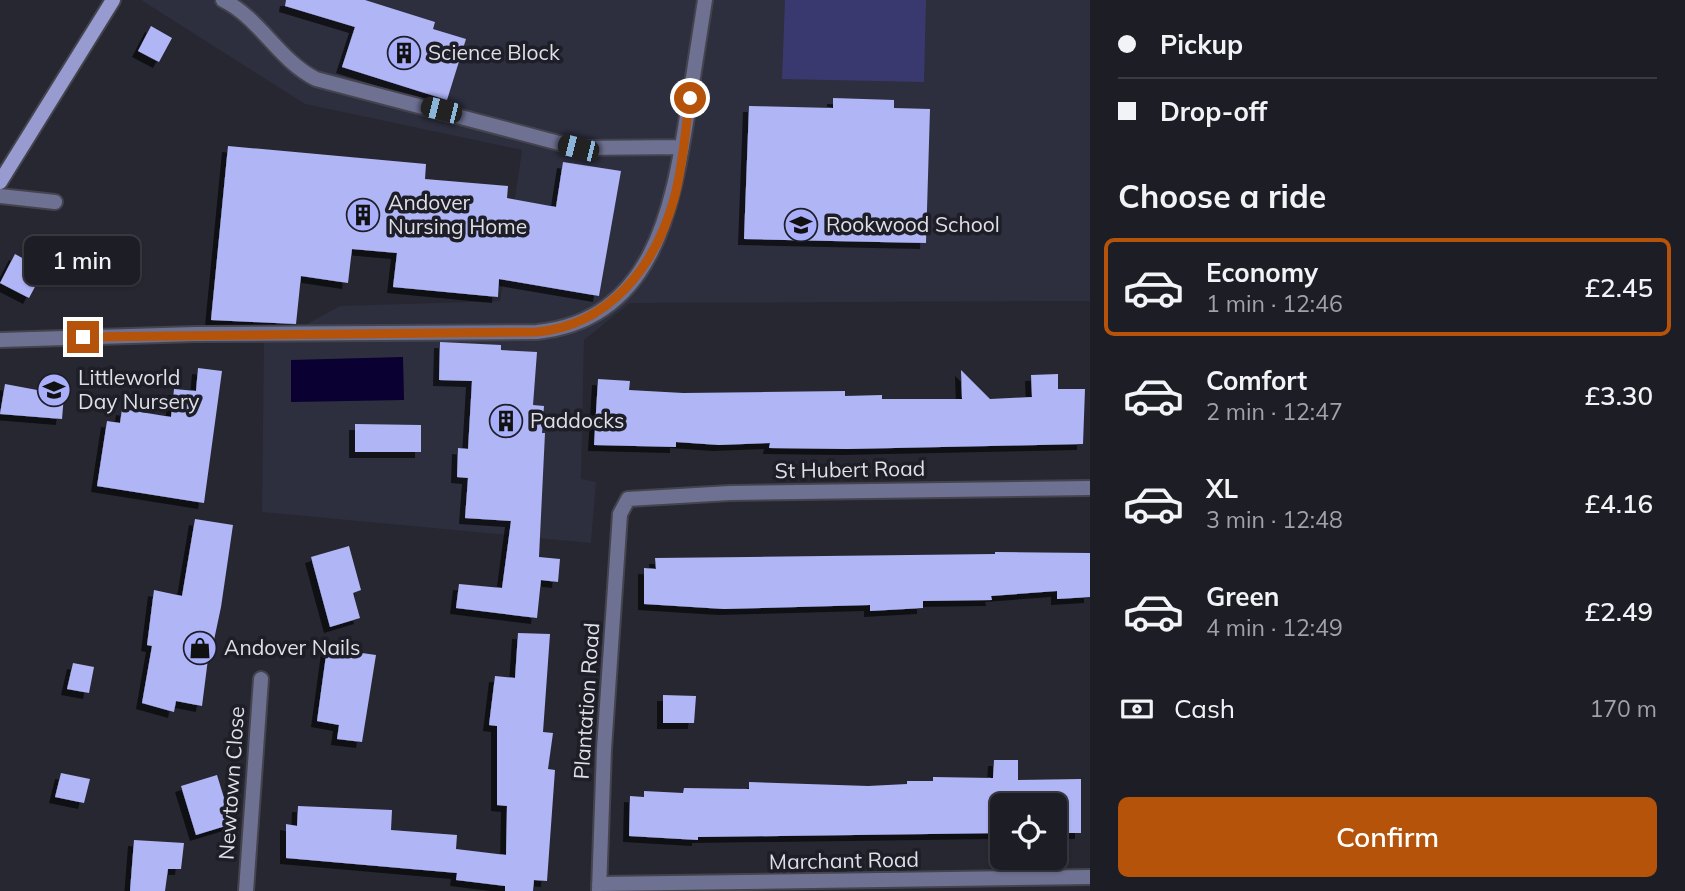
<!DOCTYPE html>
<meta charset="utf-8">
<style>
:root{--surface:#1c1d25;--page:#25262d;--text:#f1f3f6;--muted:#a0a2a7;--line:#3a3b42;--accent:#b45309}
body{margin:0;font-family:Mulish,sans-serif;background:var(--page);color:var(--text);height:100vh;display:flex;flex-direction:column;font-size:26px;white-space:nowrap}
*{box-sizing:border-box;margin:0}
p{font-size:23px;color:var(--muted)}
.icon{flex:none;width:38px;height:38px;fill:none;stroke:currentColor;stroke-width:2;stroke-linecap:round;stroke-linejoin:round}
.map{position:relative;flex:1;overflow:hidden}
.side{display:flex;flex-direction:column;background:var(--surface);width:595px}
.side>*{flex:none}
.top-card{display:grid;align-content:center;height:154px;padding:0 28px;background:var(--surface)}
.fabs{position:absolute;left:990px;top:793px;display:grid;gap:14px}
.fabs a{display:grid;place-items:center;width:77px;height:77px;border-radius:10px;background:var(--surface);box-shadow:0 2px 5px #0004,0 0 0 2px var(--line);font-size:35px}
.end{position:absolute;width:32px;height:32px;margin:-16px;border:9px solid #b45309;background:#fff;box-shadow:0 0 0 4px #fff}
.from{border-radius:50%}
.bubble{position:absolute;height:49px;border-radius:10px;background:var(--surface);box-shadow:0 2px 5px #0004,0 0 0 2px var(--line);font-size:23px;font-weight:600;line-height:49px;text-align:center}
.car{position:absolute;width:21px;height:42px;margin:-21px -10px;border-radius:9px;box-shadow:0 0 5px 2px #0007;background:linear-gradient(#222 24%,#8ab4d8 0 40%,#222 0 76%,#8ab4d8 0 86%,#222 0)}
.top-card b{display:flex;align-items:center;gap:24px;height:66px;font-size:26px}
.top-card b+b{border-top:2px solid var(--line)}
.top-card i{width:18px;height:18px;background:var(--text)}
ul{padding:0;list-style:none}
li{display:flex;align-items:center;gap:21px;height:98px;margin:0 14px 10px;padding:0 14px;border:4px solid transparent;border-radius:10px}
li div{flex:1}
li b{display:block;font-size:26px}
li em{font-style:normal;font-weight:600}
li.selected{border-color:var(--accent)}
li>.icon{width:63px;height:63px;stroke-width:1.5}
h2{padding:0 28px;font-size:32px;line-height:84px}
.pay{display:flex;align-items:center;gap:18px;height:77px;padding:0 28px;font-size:26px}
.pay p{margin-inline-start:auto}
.action{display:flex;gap:14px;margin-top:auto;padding:14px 28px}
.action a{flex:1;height:80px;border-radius:10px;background:var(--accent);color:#fff;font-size:28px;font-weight:600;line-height:80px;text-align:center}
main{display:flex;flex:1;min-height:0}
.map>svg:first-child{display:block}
.built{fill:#2d2e3e}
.green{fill:#393970}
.water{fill:#0a0132}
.building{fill:#b0b5f5;filter:url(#shadow)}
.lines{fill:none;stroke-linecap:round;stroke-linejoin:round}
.service-casing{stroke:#44444e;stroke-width:18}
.minor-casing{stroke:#44444e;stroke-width:18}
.secondary-casing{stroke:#44444e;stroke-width:18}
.service{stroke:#6e7192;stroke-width:14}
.minor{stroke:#6e7192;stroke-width:14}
.secondary{stroke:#979bd0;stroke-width:14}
.route{stroke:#b45309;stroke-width:9}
.labels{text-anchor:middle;stroke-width:7;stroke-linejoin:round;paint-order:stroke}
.poi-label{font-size:21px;fill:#dfdfe6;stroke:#1d1e27;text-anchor:start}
.street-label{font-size:21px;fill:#dfdfe6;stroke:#1d1e27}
</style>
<main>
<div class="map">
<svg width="1090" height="891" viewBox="0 0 1090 891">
<defs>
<filter id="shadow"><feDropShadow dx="-6" dy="6" stdDeviation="0" flood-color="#0009"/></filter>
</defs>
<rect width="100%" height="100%" fill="#262731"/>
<path class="built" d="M141 0H1090V301L630 303 584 340 581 479 596 482 591 543 262 512 264 334 296 330 340 306 500 301 522 150 305 104Z"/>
<path class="green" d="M785 0H926L924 82 782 79Z"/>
<path class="water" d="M403 357 404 400 291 402V360Z"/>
<path class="building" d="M286 0H365L435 22 433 29 466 39 447 100 342 67 355 27 285 6Z
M151 26 172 38 159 62 138 51Z
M833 98 894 100V108L930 109 926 243 744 239 749 106 833 108Z
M228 146 426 164 425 179 508 186 507 198 556 207 563 162 621 171 599 296 499 279 498 297 393 287 397 253 352 249 348 283 301 276 296 324 211 320Z
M15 254 44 270 29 298 0 283Z
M440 342 501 345V350L537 352 533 405 544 406 542 433H545L539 557 560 559 558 582 541 580 537 618 456 608 459 584 502 588 511 521 465 518 468 478 457 477 458 448 468 449 472 381 439 380Z
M198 368 222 371 204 503 97 486 107 421 120 423 122 409 171 417 174 389 196 391Z
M961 370 990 399 1032 397 1031 375 1058 374V389H1085L1083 444 847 449 769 448 770 443 719 445 676 442V447L594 445 598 379 630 381 629 390 683 393 845 391V396L882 395V399H962Z
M5 384 64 395 62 419 0 414Z
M355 424 421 425V452H355Z
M195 519 233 525 221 607 210 659H208L202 706 176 701 174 712 142 703 152 646 147 645 154 590 182 596Z
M349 546 361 590 353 593 360 618 330 627 311 557Z
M995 552 1090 553V597L1057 599V591L991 596 992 600 923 601V608L870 611V605L724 609 644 604V568L656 569 655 558 995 554Z
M518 633 550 634 543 732 553 733 548 769 555 770 547 881 534 880 533 891H505V886L456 880 457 873 286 858V824L297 826 298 806 392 810 391 830 457 835 456 849 506 855 507 806 497 805V726L489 725 495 676 515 678Z
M327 648 376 655 362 742 337 739 339 725 317 721Z
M73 663 94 667 89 693 67 689Z
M663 695 696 696 694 723H663Z
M994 760H1018V780L1081 779V833H1055V805H1003V833L698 837V840L629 836 630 796 644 797V791L683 793 684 788 749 789V782L868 786 907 784V781H933V777L993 778Z
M61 773 90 779 84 803 55 797Z
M217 775 232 824 196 835 181 786Z
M134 840 184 843 181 869H168L165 891H130Z"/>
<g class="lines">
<defs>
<path id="service" d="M223 0C261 19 278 60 316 79L578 148 682 147
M0 196 55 202
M0 340 195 334 537 332C652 320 672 211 687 116 693 77 699 39 705 0"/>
<path id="minor" d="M599 884 1090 877
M246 891 261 679
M599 891 604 749 620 514 628 499 730 493 1090 488"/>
<path id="secondary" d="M0 182 113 0"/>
</defs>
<use href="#service" class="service-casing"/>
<use href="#minor" class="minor-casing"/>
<use href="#secondary" class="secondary-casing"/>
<use href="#service" class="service"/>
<use href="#minor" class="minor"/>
<use href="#secondary" class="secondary"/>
</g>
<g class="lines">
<path class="route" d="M83 337 537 332C609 325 655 267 674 199 683 167 685 131 690 98"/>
</g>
<defs>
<symbol id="building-disc" viewBox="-11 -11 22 22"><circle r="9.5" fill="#aaaffb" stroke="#1d1e27"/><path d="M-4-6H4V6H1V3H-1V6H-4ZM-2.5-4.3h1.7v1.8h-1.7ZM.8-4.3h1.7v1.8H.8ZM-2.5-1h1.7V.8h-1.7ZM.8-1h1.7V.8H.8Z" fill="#111"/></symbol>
<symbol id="school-disc" viewBox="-11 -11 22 22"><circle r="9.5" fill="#aaaffb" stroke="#1d1e27"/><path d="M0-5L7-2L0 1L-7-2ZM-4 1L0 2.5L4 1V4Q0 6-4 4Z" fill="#111"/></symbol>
<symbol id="shop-disc" viewBox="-11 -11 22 22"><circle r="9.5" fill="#aaaffb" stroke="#1d1e27"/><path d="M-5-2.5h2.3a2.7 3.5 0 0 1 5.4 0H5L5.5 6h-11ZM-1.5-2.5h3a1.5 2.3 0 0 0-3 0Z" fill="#111"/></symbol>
</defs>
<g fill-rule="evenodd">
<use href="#building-disc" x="385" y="34" width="38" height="38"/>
<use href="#building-disc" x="344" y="196" width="38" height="38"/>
<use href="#school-disc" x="782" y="206" width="38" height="38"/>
<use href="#school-disc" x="35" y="371" width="38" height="38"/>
<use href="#building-disc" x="487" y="402" width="38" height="38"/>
<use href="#shop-disc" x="181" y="629" width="38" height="38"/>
</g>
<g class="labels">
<g class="poi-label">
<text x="428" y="60">Science Block</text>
<text x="388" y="210">Andover<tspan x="388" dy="24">Nursing Home</tspan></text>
<text x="826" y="232">Rookwood School</text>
<text x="78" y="385">Littleworld<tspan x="78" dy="24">Day Nursery</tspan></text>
<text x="530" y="428">Paddocks</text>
<text x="224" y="655">Andover Nails</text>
</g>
<g class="street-label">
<text transform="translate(850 470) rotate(-1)" y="7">St Hubert Road</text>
<text transform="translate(587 701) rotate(-86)" y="7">Plantation Road</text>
<text transform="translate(232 783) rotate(-86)" y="7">Newtown Close</text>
<text transform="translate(844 861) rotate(-1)" y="7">Marchant Road</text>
</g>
</g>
</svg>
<div class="fabs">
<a><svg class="icon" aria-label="locate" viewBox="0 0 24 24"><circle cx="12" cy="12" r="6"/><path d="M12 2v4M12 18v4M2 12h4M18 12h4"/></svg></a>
</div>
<i class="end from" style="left:690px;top:98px"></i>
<i class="end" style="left:83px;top:337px"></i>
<div class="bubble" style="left:24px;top:236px;width:116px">1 min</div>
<i class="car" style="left:441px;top:110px;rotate:284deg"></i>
<i class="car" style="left:578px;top:148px;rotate:284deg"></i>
</div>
<section class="side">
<div class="top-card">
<b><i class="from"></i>Pickup</b>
<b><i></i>Drop-off</b>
</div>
<h2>Choose a ride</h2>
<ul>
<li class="selected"><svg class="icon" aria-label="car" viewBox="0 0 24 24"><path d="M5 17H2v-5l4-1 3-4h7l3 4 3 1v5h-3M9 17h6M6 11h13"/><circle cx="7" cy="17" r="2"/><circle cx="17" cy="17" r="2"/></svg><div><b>Economy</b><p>1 min · 12:46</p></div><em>£2.45</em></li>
<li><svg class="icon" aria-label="car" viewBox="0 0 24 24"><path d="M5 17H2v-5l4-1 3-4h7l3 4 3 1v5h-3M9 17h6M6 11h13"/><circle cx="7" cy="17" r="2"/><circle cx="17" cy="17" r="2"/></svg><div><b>Comfort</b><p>2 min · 12:47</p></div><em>£3.30</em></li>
<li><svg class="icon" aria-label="car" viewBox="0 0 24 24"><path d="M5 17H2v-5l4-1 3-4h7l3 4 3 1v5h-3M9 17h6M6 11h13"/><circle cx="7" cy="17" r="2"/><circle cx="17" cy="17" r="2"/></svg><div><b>XL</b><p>3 min · 12:48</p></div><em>£4.16</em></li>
<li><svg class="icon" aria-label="car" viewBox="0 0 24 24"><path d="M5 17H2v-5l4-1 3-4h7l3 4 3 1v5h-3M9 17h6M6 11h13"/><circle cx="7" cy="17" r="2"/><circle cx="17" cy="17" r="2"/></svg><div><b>Green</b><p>4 min · 12:49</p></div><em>£2.49</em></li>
</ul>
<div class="pay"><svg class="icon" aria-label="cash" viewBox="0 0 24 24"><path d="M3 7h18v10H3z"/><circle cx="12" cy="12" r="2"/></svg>Cash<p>170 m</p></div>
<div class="action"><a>Confirm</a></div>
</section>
</main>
